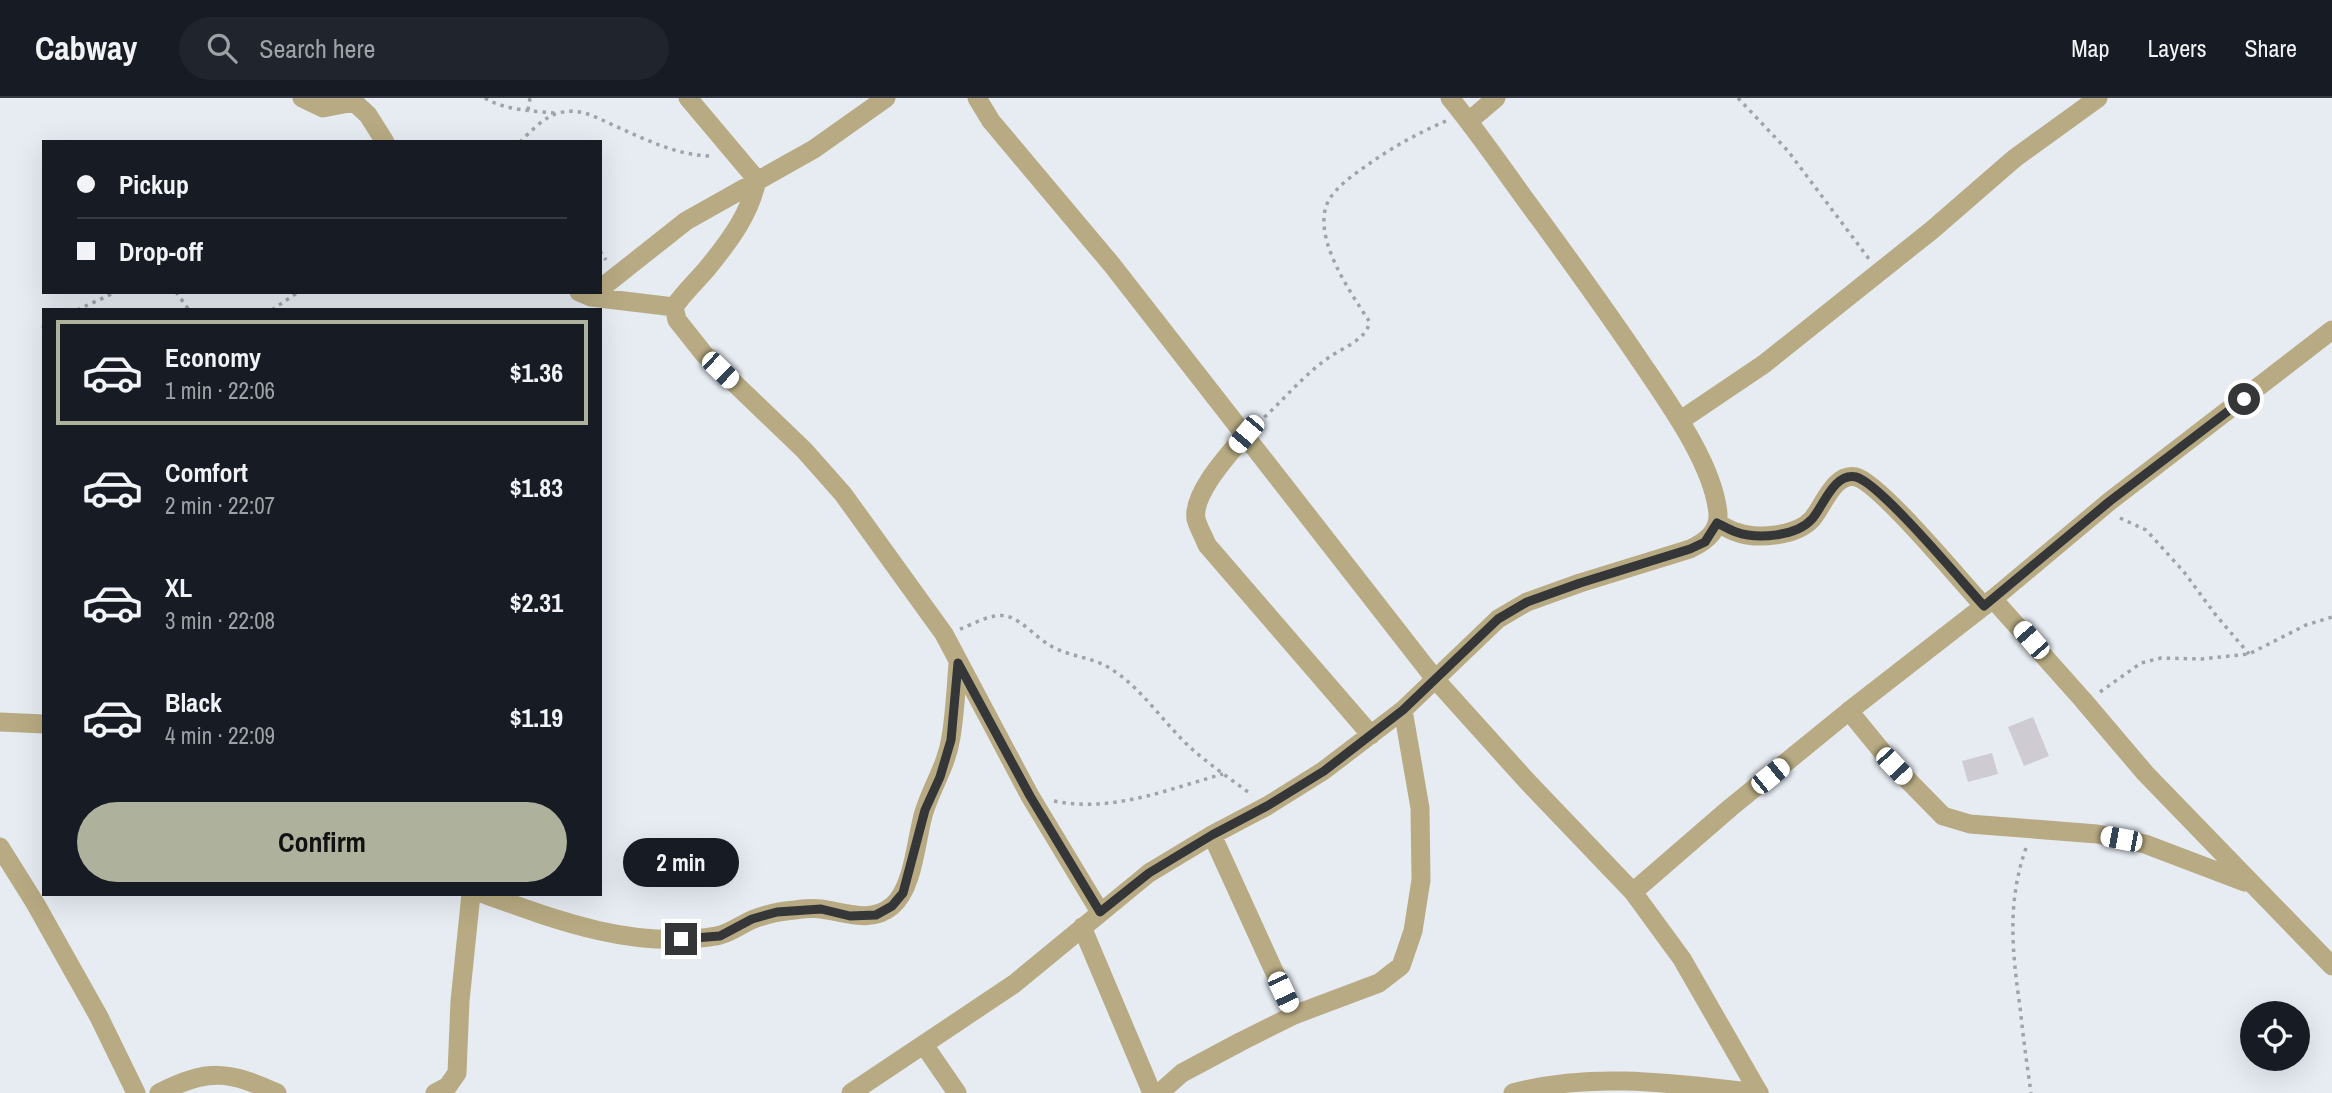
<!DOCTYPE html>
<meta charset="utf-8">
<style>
:root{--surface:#171b24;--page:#20242c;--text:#f1f3f6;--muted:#9ea1a6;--line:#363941;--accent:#aeb19c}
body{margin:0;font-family:"Archivo Narrow",sans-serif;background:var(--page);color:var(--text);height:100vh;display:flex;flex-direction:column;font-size:26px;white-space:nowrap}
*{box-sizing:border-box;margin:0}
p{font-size:23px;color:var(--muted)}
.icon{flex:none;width:38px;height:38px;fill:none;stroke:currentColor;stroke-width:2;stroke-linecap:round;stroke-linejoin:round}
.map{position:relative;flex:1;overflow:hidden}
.sheet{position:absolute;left:42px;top:210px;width:560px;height:588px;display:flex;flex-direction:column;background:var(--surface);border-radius:0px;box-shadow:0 7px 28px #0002}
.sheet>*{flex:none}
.banner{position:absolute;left:42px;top:42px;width:560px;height:154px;border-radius:0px;box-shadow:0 7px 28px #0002;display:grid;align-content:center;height:154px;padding:0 35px;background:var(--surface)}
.tools{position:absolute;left:2240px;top:903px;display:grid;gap:14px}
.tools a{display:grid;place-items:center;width:70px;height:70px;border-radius:50%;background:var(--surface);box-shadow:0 7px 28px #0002;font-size:35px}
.end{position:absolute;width:32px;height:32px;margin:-16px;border:9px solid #343638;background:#fff;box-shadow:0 0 0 4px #fff}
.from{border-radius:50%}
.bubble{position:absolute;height:49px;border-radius:24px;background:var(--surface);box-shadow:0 7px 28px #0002;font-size:23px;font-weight:800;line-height:49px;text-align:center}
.car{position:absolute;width:21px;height:42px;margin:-21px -10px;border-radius:9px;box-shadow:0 0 5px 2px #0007;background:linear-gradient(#fff 24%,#345 0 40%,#fff 0 76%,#345 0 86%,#fff 0)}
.banner b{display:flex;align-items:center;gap:24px;height:66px;font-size:26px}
.banner b+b{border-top:2px solid var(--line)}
.banner i{width:18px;height:18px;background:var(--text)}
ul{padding:12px 0 0;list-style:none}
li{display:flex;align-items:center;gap:21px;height:105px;margin:0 14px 10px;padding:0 21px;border:4px solid transparent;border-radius:0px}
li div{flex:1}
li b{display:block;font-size:26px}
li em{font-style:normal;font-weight:800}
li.on{border-color:var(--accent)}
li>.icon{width:63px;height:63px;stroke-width:1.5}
.action{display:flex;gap:14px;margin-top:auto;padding:14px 35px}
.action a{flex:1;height:80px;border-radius:42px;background:var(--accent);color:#111;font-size:28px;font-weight:800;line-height:80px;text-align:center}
header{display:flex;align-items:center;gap:42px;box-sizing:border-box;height:98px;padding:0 35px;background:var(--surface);border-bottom:2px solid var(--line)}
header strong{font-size:33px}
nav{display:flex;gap:38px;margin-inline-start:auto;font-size:24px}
.search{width:490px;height:63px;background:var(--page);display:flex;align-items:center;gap:18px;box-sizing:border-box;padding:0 24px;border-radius:38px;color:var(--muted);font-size:26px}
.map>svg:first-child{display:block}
.building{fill:#cfcbd2}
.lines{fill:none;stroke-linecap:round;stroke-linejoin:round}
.path{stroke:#a0a3a8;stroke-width:3.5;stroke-dasharray:3.5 5;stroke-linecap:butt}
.minor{stroke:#b8ab83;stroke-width:19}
.tertiary{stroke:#b8ab83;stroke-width:19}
.route{stroke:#343638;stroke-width:9}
</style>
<header>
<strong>Cabway</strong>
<div class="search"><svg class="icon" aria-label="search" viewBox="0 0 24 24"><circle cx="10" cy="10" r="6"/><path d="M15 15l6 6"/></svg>Search here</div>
<nav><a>Map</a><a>Layers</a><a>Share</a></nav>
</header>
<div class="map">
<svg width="2332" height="995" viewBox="0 0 2332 995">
<rect width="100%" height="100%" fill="#e7ecf3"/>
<path class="building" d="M2033 619 2049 658 2024 668 2008 629Z
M1992 655 1998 676 1968 684 1962 663Z"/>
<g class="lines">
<path class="path" d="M485 0C504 12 533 13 555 15
M1738 0 1788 53 1869 161
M528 12 530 0
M520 44C530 34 545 18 559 15 581 9 597 20 615 28 647 42 678 58 713 58
M600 153 606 162
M176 194 189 212
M77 212 116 194
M272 212 298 194
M42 230 44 229
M1258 325C1283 303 1303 277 1331 258 1343 250 1369 240 1369 223 1351 195 1308 135 1330 100 1339 87 1353 77 1366 68 1391 50 1418 35 1446 23
M2120 420 2146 432 2157 444 2184 474 2215 516 2249 556
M960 531C973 526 992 515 1006 518 1023 522 1036 540 1051 548 1070 559 1093 559 1111 571 1142 590 1165 627 1192 651 1210 667 1232 682 1252 697
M2100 594 2141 565 2161 560 2201 561 2249 556 2306 527 2332 519
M1054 703C1112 715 1169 691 1223 676
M2026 750C2007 804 2012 853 2020 909 2023 938 2027 967 2031 995"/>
<path class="minor" d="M302 0 323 10 354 4 368 17 385 44
M688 0 757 82C750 115 731 141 710 167 698 182 685 193 674 209L677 222 704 256 804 352 843 396 944 536 1030 698 1100 814
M1469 23 1496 0
M600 191 686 123 814 51 886 0
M579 194 591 199 674 209
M1681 322 1764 266 1932 132 2015 60 2098 0
M1246 336C1230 355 1192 395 1196 421 1198 429 1204 439 1207 447L1371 637
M1717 425C1723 428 1730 432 1736 434 1757 442 1797 438 1812 421 1823 409 1834 374 1856 379 1880 385 1962 485 1984 508
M1993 501 2083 602 2145 675 2332 868
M1849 613 1894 668 1943 718 1970 726 2097 736 2145 746 2245 784
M0 624 44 626
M1212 737 1294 917
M0 749 35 805 99 919 136 995
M484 796C558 823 636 852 716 838 730 836 741 826 754 821 767 816 781 813 795 812 803 811 813 810 821 811 845 814 871 826 892 808 914 790 916 740 924 714 932 688 947 667 951 639 955 615 956 590 958 566
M1082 829 1152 995
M924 947 957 995
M159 995C208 970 229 973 277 995
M435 995 448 988 457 975 460 903 471 796
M851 995 1014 886 1149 775 1212 737 1267 708 1323 673 1403 612 1498 521 1527 504 1580 485 1690 451C1705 444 1719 434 1718 416 1714 367 1668 304 1641 264 1608 215 1574 168 1539 120 1509 80 1482 39 1450 0
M1162 995 1165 990 1182 975 1240 944 1294 917 1379 885 1401 868 1413 833 1421 782 1420 710 1403 612
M1513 995C1593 973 1678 986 1759 995"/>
<path class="tertiary" d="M977 0 991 23 1112 167 1435 581 1526 682 1633 794 1682 861 1759 995
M1633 794 1730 710 1849 613 1993 501 2110 403 2332 232"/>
</g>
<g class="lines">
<path class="route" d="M681 841 720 838 752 821 777 814 821 811 850 818 876 817 892 808 903 795 925 712 940 679 951 642 958 565 1030 698 1100 814 1149 775 1212 737 1267 708 1324 673 1403 612 1498 521 1527 504 1580 485 1690 451 1705 444 1717 425C1723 428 1730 432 1736 434 1758 442 1797 438 1812 421 1823 409 1834 374 1856 379 1880 385 1963 485 1984 508L2110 403 2244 301"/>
</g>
</svg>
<div class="tools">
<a><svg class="icon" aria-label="locate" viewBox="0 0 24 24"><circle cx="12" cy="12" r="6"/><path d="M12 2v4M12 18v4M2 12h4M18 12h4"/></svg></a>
</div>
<i class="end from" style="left:2244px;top:301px"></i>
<i class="end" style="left:681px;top:841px"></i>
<div class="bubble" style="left:623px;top:740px;width:116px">2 min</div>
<i class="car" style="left:720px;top:272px;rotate:134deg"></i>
<i class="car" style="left:1246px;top:336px;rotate:220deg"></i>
<i class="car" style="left:2031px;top:542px;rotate:319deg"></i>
<i class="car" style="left:1894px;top:668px;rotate:137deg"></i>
<i class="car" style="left:1770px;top:678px;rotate:51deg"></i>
<i class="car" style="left:2121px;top:741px;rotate:281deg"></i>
<i class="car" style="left:1283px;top:894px;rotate:155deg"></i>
<div class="banner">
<b><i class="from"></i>Pickup</b>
<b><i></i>Drop-off</b>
</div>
<section class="sheet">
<ul>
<li class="on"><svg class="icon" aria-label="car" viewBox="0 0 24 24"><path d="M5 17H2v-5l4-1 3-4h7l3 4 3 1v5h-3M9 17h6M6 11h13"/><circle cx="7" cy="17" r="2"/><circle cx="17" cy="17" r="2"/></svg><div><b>Economy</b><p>1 min · 22:06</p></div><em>$1.36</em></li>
<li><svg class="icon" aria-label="car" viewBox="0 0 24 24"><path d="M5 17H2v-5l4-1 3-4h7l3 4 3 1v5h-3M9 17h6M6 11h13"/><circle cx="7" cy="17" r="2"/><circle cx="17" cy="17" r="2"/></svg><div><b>Comfort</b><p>2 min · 22:07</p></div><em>$1.83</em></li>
<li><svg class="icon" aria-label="car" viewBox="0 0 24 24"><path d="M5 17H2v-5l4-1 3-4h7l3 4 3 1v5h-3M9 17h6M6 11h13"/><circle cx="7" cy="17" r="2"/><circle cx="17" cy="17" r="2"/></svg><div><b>XL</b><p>3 min · 22:08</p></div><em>$2.31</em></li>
<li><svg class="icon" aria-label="car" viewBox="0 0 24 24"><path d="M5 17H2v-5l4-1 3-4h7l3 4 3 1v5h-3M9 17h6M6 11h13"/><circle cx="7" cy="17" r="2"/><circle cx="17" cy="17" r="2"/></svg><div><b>Black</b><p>4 min · 22:09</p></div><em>$1.19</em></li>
</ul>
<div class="action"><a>Confirm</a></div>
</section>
</div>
